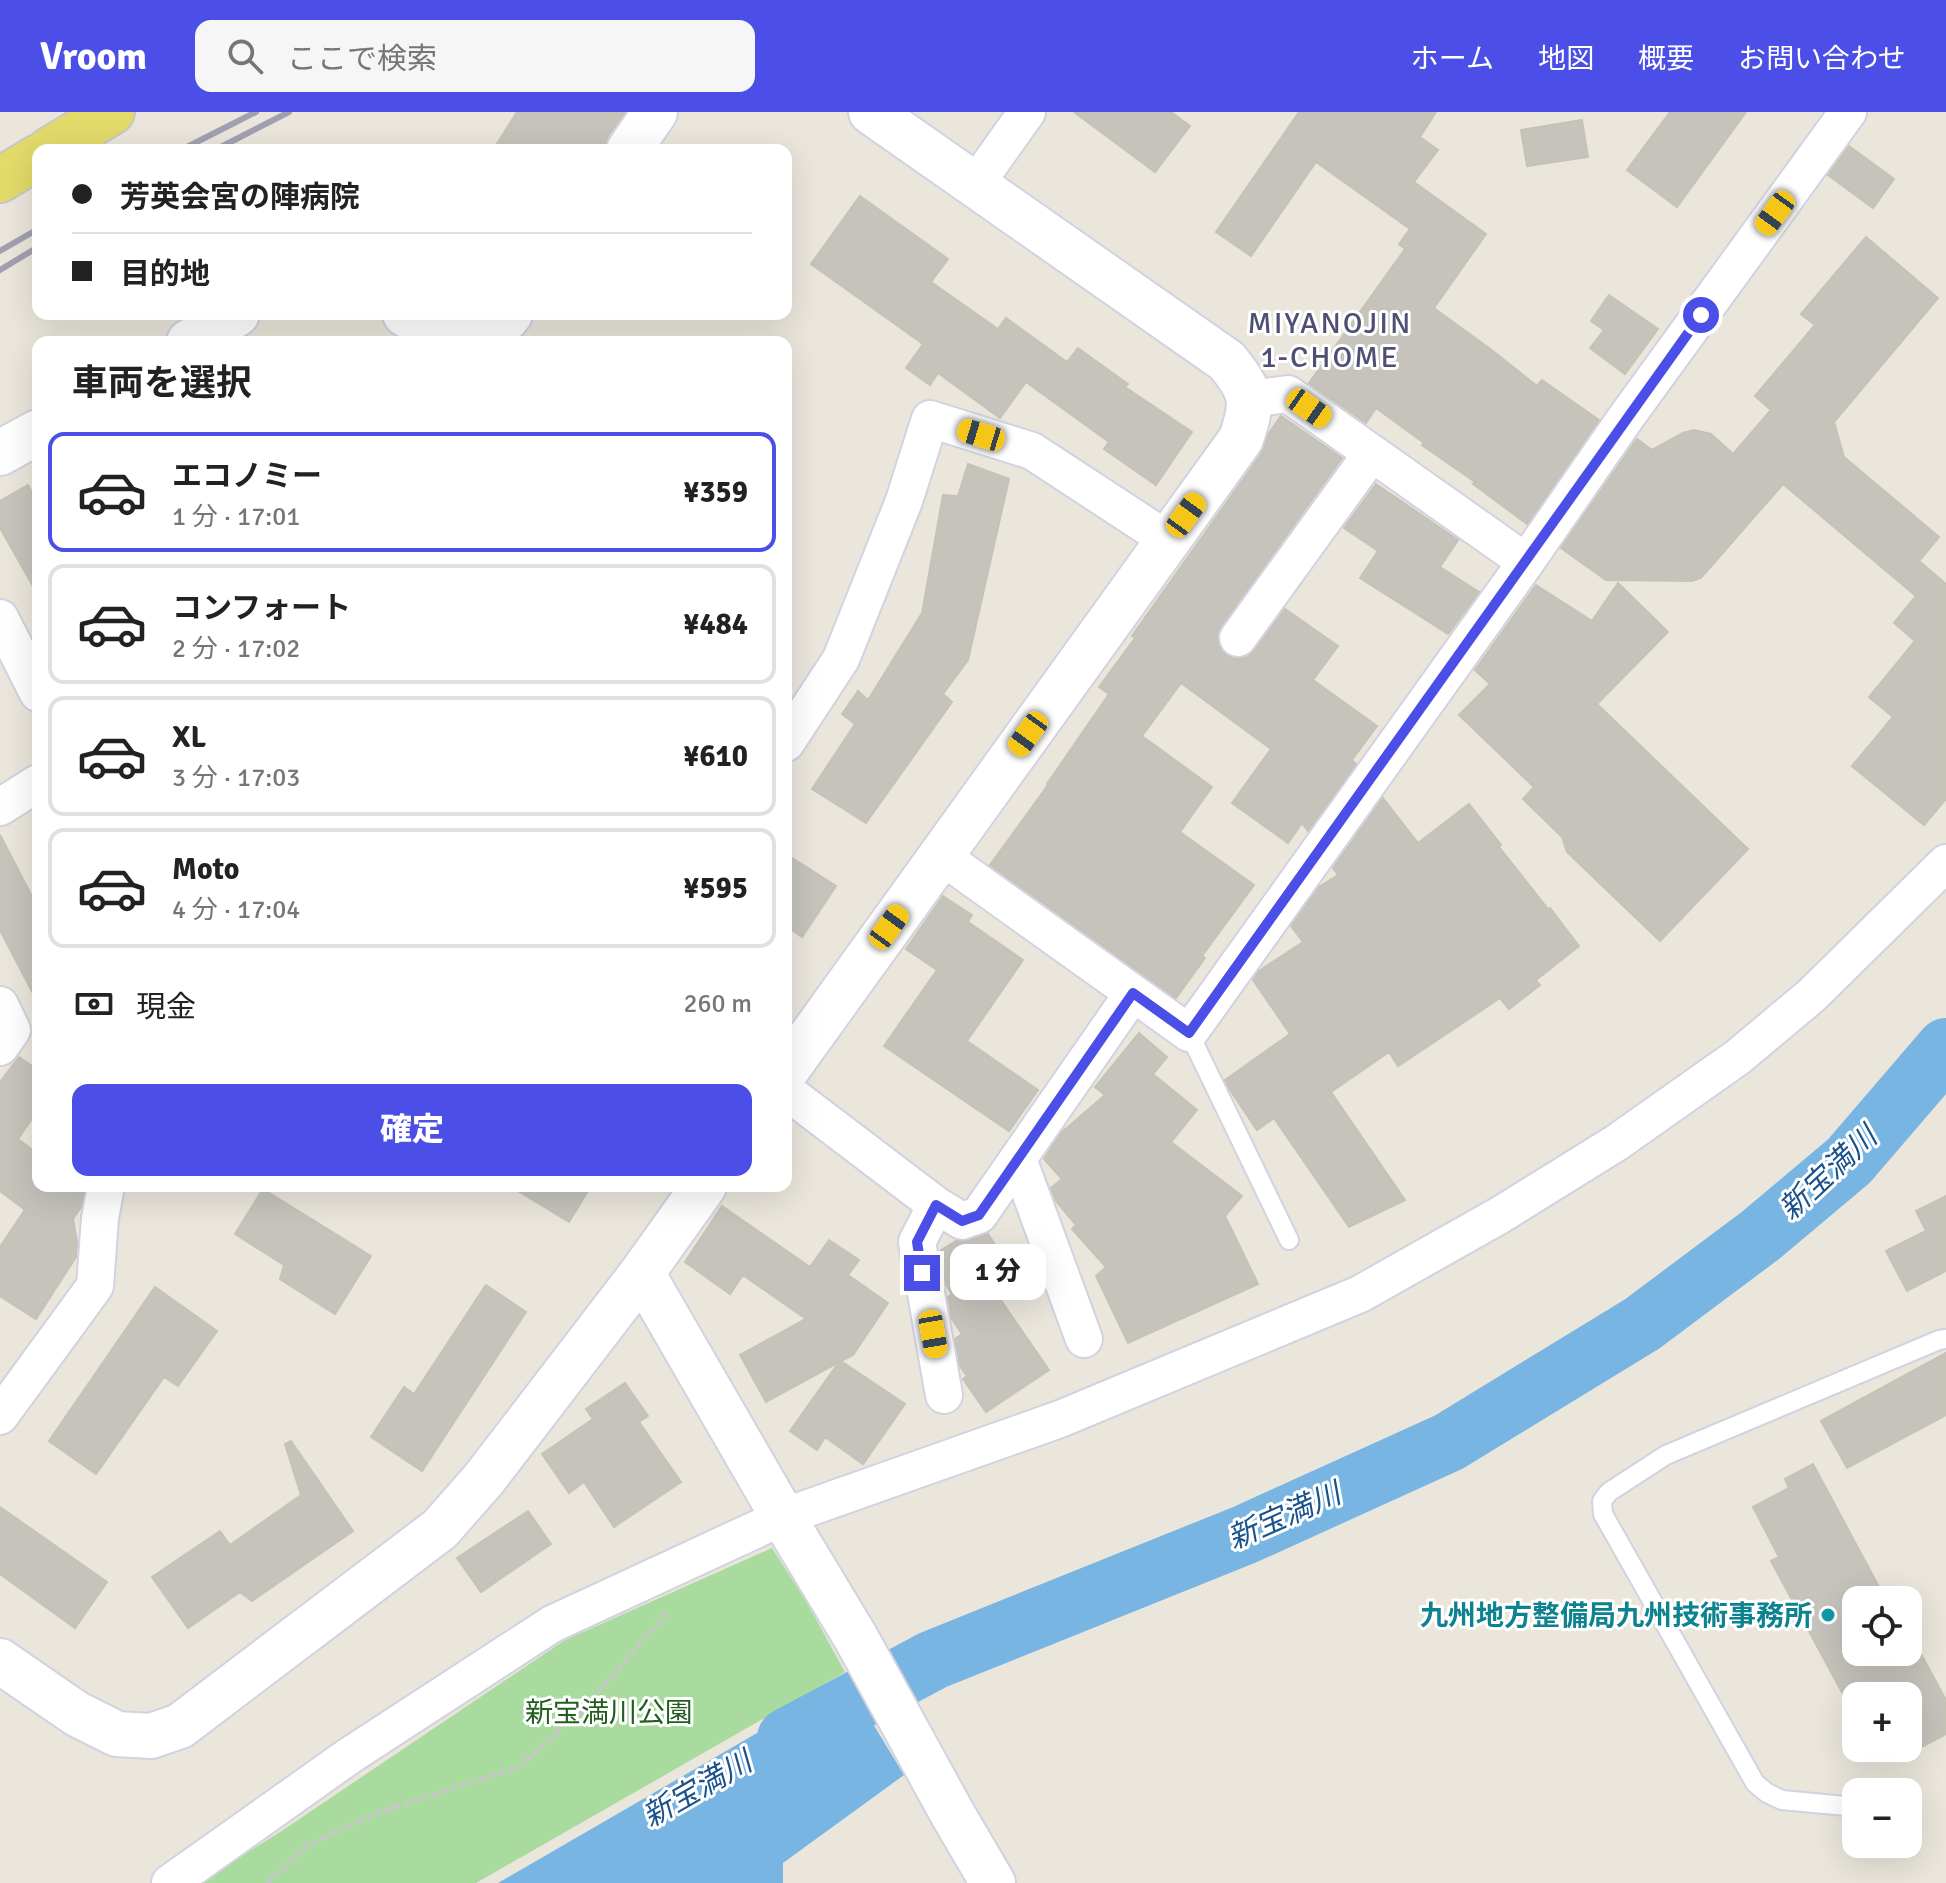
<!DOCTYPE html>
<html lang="ja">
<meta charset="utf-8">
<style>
:root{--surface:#fff;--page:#f6f6f6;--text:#222;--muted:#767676;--line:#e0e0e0;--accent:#4c4fe7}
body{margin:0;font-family:Signika,"Noto Sans JP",sans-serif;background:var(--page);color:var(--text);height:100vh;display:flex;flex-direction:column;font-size:30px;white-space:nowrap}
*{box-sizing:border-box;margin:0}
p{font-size:26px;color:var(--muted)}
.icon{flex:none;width:44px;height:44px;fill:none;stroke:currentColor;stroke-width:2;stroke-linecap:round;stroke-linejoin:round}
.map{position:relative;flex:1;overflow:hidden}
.panel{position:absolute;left:32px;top:224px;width:760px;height:856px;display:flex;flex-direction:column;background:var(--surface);border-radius:16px;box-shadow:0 8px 32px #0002}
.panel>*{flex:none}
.top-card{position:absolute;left:32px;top:32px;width:760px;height:176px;border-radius:16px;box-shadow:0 8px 32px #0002;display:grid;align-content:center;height:176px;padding:0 40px;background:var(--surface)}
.buttons{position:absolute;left:1842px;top:1474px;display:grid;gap:16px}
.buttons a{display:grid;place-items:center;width:80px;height:80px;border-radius:16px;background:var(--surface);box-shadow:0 8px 32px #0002;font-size:40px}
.end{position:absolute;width:36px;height:36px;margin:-18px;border:10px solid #4c4fe7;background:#fff;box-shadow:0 0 0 4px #fff}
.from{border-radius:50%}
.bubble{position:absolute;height:56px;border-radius:16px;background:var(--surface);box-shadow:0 8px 32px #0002;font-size:26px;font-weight:800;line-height:56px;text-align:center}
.car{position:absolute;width:24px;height:48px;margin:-24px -12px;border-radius:10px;box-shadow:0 0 6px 2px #0007;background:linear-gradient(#f5c518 24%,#345 0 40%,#f5c518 0 76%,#345 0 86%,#f5c518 0)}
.top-card b{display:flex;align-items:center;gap:28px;height:76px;font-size:30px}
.top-card b+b{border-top:2px solid var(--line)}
.top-card i{width:20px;height:20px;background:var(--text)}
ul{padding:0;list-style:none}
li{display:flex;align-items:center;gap:24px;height:120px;margin:0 16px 12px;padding:0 24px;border:4px solid var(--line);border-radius:16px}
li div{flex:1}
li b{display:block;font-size:30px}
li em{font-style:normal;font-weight:800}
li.active{border-color:var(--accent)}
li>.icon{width:72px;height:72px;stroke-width:1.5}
h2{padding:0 40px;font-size:36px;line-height:96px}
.pay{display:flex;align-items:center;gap:20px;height:88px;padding:0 40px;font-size:30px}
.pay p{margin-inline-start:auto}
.action{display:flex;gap:16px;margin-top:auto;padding:16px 40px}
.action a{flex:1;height:92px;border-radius:16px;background:var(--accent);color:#fff;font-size:32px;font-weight:800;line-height:92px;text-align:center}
header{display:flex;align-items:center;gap:48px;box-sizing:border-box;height:112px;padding:0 40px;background:var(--accent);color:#fff}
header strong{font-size:38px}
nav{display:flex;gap:44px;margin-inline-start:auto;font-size:28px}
.search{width:560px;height:72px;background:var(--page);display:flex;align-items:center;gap:20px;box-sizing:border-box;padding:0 28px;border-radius:16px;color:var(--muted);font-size:30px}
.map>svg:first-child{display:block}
.green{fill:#a9db9e}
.water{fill:#79b5e2}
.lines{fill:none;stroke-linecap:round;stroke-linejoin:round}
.river{stroke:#79b5e2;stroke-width:60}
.building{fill:#c5c3bc;stroke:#c5c2b6;stroke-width:2}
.service-casing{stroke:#d2d2e0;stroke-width:22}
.minor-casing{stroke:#d2d2e0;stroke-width:40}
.tertiary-casing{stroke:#d2d2e0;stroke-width:48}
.primary-casing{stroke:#c7c7c7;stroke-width:48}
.path{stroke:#c7c7c7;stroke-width:5;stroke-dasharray:6 4;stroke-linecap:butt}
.service{stroke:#fff;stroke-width:18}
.minor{stroke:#fff;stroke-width:36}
.tertiary{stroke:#fff;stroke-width:44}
.primary{stroke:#e2da69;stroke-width:44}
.rail{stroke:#a0a0b1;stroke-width:6}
.route{stroke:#4c4fe7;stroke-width:10}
.culture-dot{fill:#0f9aa8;stroke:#fff;stroke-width:3}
.labels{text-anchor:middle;stroke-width:6;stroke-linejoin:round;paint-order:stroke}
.culture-label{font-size:28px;font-weight:bold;fill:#0d838f;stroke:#fff;text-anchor:end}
.park-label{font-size:28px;fill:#235e21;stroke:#fff}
.neighbourhood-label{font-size:30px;letter-spacing:2px;fill:#4e4f75;stroke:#fff}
.water-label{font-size:30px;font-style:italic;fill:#1a528c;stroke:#fff}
</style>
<header>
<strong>Vroom</strong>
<div class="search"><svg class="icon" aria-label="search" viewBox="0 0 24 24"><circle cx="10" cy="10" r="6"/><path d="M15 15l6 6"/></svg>ここで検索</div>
<nav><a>ホーム</a><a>地図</a><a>概要</a><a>お問い合わせ</a></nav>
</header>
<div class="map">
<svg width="1946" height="1771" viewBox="0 0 1946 1771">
<rect width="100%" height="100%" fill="#eae6dc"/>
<path class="green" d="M772 1436 806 1489 845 1560 476 1771H199L280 1720 565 1528Z"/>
<path class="water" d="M847 1569 904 1663 783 1751V1771H498Z"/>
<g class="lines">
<path class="river" d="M787 1626 933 1548 1244 1423 1449 1330 1642 1212 1761 1123 1849 1049 1946 936"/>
</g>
<path class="building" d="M517 0H625L608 24 604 38H493Z
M1074 0H1171L1190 14 1155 60Z
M1299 0H1436L1420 25 1438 38 1414 70 1486 122 1434 196 1493 239 1537 274 1542 268 1599 308 1527 412 1473 372 1475 370 1422 333 1424 331 1376 296 1366 311 1309 271 1405 137 1399 132 1410 117 1316 50 1251 144 1216 120Z
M1670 0H1746L1677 95 1627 58Z
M1582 8 1588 45 1527 54 1521 18Z
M1849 34 1894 67 1873 96 1828 63Z
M860 84 948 147 931 170 998 217 1006 206 1067 250 1078 236 1128 272 1125 275 1192 320 1156 373 1104 337 1109 330 1026 270 1000 306 938 261 930 273 906 256 923 232 811 152Z
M1866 125 1938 186 1834 310 1844 345 1939 425 1919 449 1946 472V687L1924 713 1852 654 1893 605 1869 585 1915 529 1894 511 1916 484 1783 372 1701 466 1692 469 1606 468 1561 436 1637 327 1652 338 1683 321 1694 318 1711 322 1733 342 1771 298 1755 284 1815 213 1801 202Z
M1609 183 1658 217 1625 262 1590 236 1604 218 1591 209Z
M1281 304 1342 346 1221 514 1217 523 1219 534 1226 543 1237 547 1247 545 1255 538 1285 497 1338 534 1313 568 1377 614 1352 648 1356 652 1308 719 1302 711 1288 731 1232 691 1271 637 1181 571 1142 624 1212 675 1180 720 1254 773 1202 844 1205 846 1176 886 990 753 1048 673 1047 672 1109 582 1099 575 1135 526 1132 524 1261 342 1269 321Z
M968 352 1009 367 968 548 943 582 952 590 866 711 812 677 855 612 842 602 858 579 868 588 922 501 943 383 958 384Z
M1376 372 1458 428 1440 455 1479 480 1448 522 1360 466 1378 439 1344 416Z
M28 373 38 391V483L0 416V389Z
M1618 471 1668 520 1597 592 1748 737 1660 829 1567 740 1562 725 1523 687 1534 675 1459 603 1490 572 1475 558 1536 473 1592 509Z
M1383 686 1418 731 1469 692 1501 733 1499 735 1548 797 1550 796 1579 834 1536 868 1540 873 1509 897 1500 886 1398 954 1389 940 1331 980 1405 1088 1349 1115 1274 1006 1257 1018 1230 978 1225 968 1290 922 1253 868 1259 859 1303 830 1291 814 1319 775 1338 763 1333 756Z
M0 723 38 796V891L0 818Z
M786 742 836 774 802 825 786 814Z
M943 784 972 803 968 810 1023 848 967 929 1038 978 1009 1019 884 934 937 858 906 837Z
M1139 921 1167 945 1153 962 1197 998 1171 1030 1242 1084 1225 1104 1258 1172 1128 1231 1096 1164 1106 1155 1072 1117 1076 1113 1056 1089 1051 1076 1062 1067 1044 1047 1061 1021 1105 983 1095 975Z
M19 945 38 958V998L18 1027 38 1042V1074H85L81 1095 73 1107 77 1130 76 1145 36 1207 0 1184V1135L24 1099V1097L0 1079V970Z
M510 1074H591L569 1110Z
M263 1077 371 1144 335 1202 280 1167 284 1153 235 1122Z
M1946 1084V1159L1907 1179 1886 1139 1926 1119 1916 1099Z
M722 1094 810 1155 829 1128 859 1148 848 1163 888 1191 853 1243 841 1249 905 1292 863 1352 825 1325 817 1338 790 1319 839 1250 766 1290 740 1243 806 1207 743 1163 730 1182 685 1150Z
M988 1122 1022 1173 1000 1187 1049 1258 986 1300 963 1267 967 1264 960 1254 955 1227 962 1222 952 1207 948 1185 952 1182 946 1173 940 1139 956 1129H968Z
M486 1173 526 1200 422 1359 371 1325 404 1275 414 1282Z
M155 1175 217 1219 178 1274 164 1265 96 1362 49 1329Z
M1946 1241V1303L1847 1356 1821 1309Z
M625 1271 648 1304 639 1310 681 1370 614 1415 584 1370 569 1381 542 1342 593 1307 586 1297Z
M291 1329 353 1419 252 1489 240 1480 188 1516 152 1465 220 1419 230 1433 301 1383 285 1332Z
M1813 1352 1886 1488H1856V1540H1908V1518L1946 1588V1622L1908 1642V1584H1844L1771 1449 1779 1445 1753 1395 1789 1376 1785 1367Z
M0 1395 107 1470 75 1516 0 1462Z
M528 1399 551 1432 481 1480 457 1446Z"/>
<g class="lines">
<defs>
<path id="service" d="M1189 921 1289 1128
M1856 1695 1782 1688 1767 1681 1755 1671 1603 1402 1602 1389 1609 1380 1666 1343 1939 1228 1946 1227"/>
<path id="minor" d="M975 73 1027 0
M1250 287 1288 282 1526 450
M0 506 38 581
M1238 526 1372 341
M786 631 841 547 904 389 930 307 1032 339 1168 428
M0 695 38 671
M940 743 1189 921 1526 450 1627 304 1848 0
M0 893 12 918 0 935
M786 979 936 1093 962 1109 979 1103 1133 881
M1018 1047 1084 1227
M936 1093 917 1130 944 1283
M0 1304 95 1174 100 1106 106 1074
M170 1771 349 1644 552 1512 783 1405 1060 1307 1360 1182 1500 1103 1616 1031 1738 945 1812 883 1946 751"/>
<path id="tertiary" d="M629 38 655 0
M405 202C438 224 481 240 510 202
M189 230 237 202
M0 341 38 320
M786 959 1241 327C1254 289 1252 280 1227 249L871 0
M642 1161 783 1405 856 1526 952 1701 993 1771
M0 1549 77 1602 117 1622 151 1624 180 1614 440 1417 484 1367 642 1161 704 1074"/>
<path id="primary" d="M49 38 112 0
M0 68 38 45"/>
</defs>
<use href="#service" class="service-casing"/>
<use href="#minor" class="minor-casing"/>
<use href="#tertiary" class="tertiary-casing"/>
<use href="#primary" class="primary-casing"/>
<path class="path" d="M267 1771 306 1734 377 1701 519 1655 585 1595 669 1499V1497"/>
<use href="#service" class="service"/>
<use href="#minor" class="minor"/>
<use href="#tertiary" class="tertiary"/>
<use href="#primary" class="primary"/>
<path class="rail" d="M181 38 256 0
M215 38 289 0
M0 139 38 117
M0 158 38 135"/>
</g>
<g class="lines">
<path class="route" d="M922 1161 917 1130 936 1093 962 1109 979 1103 1133 881 1189 921 1701 203"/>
</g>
<circle class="culture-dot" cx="1828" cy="1503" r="8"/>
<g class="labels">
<g class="culture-label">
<text x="1812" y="1513">九州地方整備局九州技術事務所</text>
</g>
<g class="park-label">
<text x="609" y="1610">新宝満川公園</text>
</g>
<g class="neighbourhood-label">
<text x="1330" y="221">MIYANOJIN<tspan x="1330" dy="34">1-CHOME</tspan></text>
</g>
<g class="water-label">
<text transform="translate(1828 1061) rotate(-43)" y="10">新宝満川</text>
<text transform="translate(1284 1404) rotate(-24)" y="10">新宝満川</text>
<text transform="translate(697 1677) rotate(-30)" y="10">新宝満川</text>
</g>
</g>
</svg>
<div class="buttons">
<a><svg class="icon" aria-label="locate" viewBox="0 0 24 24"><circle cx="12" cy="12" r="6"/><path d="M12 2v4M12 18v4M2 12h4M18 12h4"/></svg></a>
<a>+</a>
<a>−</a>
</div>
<i class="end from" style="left:1701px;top:203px"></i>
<i class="end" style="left:922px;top:1161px"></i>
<div class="bubble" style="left:950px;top:1132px;width:96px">1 分</div>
<i class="car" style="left:1775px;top:101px;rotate:216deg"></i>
<i class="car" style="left:1309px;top:296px;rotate:125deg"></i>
<i class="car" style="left:981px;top:323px;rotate:287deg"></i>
<i class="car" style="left:1186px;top:403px;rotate:36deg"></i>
<i class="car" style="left:1028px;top:622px;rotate:216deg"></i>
<i class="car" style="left:889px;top:815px;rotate:36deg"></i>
<i class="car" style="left:933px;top:1222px;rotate:170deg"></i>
<div class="top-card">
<b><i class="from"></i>芳英会宮の陣病院</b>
<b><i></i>目的地</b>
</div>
<section class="panel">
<h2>車両を選択</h2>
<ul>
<li class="active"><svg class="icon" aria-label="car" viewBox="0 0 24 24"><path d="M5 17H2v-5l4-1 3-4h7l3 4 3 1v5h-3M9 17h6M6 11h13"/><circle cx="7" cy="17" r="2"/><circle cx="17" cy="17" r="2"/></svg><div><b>エコノミー</b><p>1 分 · 17:01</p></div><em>¥359</em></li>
<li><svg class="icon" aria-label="car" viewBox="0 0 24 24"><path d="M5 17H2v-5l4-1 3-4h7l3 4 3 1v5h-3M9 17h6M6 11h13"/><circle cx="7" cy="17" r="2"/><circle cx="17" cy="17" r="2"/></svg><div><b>コンフォート</b><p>2 分 · 17:02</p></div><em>¥484</em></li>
<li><svg class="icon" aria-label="car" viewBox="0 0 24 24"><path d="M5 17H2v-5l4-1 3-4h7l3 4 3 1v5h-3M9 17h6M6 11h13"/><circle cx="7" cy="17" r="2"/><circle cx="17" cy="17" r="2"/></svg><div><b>XL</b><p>3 分 · 17:03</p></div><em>¥610</em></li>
<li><svg class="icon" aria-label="car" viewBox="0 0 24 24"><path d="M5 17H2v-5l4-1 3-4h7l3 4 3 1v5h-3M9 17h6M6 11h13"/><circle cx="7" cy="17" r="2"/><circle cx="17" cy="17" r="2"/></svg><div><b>Moto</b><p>4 分 · 17:04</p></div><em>¥595</em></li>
</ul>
<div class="pay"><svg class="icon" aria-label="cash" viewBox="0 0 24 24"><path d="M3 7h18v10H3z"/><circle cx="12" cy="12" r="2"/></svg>現金<p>260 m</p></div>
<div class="action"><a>確定</a></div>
</section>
</div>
